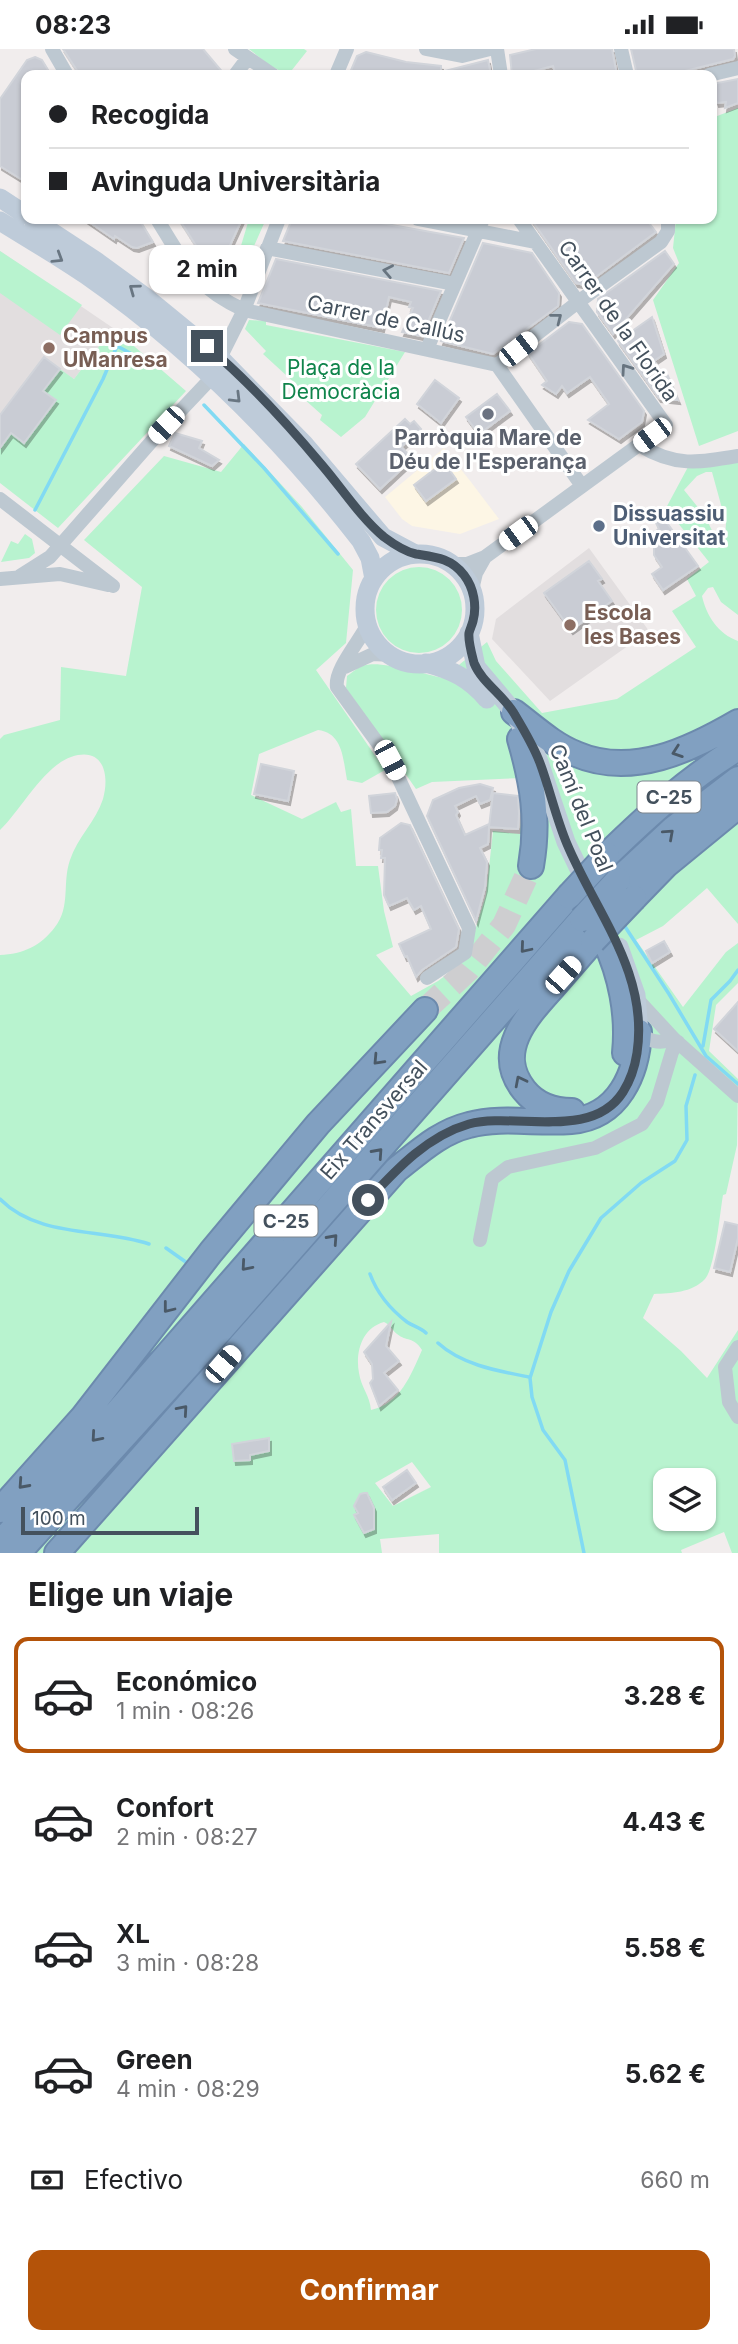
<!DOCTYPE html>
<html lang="es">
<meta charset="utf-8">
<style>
:root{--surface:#fff;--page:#f2f2f2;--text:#202124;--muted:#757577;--line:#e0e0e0;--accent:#b45309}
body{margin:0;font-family:Inter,sans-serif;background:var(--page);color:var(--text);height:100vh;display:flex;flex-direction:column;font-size:26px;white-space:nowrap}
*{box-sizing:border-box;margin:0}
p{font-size:23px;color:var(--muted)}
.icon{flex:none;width:38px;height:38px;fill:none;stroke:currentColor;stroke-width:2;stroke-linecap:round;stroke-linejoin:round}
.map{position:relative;height:1504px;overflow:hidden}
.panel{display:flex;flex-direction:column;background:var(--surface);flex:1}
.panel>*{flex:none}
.banner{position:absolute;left:21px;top:21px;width:696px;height:154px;border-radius:14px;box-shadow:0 2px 5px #0004;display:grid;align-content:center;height:154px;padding:0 28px;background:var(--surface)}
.fabs{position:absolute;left:653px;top:1419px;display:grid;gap:14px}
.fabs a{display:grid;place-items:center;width:63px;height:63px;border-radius:14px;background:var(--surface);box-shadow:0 2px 5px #0004;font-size:35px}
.scale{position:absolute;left:21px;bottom:18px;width:178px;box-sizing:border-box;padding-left:7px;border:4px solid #44515d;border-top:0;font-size:19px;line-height:24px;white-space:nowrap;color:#44515d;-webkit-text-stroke:5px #fff;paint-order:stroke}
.end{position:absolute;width:32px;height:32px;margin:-16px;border:9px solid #44515d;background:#fff;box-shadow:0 0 0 4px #fff}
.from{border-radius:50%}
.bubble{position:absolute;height:49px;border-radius:14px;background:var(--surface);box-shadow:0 2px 5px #0004;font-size:23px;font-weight:700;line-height:49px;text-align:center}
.car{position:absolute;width:21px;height:42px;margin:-21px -10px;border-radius:9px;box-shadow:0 0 5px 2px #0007;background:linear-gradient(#fff 24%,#345 0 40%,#fff 0 76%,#345 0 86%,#fff 0)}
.banner b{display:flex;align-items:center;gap:24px;height:66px;font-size:26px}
.banner b+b{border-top:2px solid var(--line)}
.banner i{width:18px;height:18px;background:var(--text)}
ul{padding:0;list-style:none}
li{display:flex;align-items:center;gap:21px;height:116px;margin:0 14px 10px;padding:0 14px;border:4px solid transparent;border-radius:14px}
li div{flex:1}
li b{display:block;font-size:26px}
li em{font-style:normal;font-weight:700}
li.current{border-color:var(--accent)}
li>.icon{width:63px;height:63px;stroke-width:1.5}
h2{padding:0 28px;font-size:32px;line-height:84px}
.pay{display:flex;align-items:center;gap:18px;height:77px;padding:0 28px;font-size:26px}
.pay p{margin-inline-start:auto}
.primary-button{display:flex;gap:14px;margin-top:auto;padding:14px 28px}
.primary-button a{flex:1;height:80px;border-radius:14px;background:var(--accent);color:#fff;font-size:28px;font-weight:700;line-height:80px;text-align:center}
.status{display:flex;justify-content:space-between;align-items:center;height:49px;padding:0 35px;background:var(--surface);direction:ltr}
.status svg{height:19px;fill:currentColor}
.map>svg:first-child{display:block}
.commercial{fill:#fdf6e5}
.education{fill:#e2dedf}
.green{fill:#b8f3cf;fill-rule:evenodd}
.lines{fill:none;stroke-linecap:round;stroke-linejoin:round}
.stream{stroke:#81daf3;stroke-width:3.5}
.building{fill:#c9ccd4;stroke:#d1d4da;stroke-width:2;filter:url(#shadow)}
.highway-tunnel{stroke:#ceced0;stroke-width:24;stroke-dasharray:24 12;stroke-linecap:butt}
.highway-casing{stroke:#6c8aad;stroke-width:28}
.street{stroke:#bdc8d1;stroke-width:14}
.secondary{stroke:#becbd9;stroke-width:19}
.highway{stroke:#81a0c1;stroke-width:24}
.highway-bridge-casing{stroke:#6c8aad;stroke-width:28;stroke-linecap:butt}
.highway-bridge{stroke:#81a0c1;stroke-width:24}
.oneway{stroke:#697682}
.oneway2{stroke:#687580}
.oneway3{stroke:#4a5967}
.route{stroke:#44515d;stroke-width:9}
.education-dot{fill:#8d6e63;stroke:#fff;stroke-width:2.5}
.worship-dot{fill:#6b7280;stroke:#fff;stroke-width:2.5}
.service-dot{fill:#5c6f8a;stroke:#fff;stroke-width:2.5}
.labels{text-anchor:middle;stroke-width:6;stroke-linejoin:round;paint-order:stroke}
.shield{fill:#fff;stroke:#7c858e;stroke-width:2}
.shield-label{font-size:19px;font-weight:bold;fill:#44515d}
.street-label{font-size:21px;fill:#44515d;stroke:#fff}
.education-label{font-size:21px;font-weight:bold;fill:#785e54;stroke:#fff;text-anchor:start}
.park-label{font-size:21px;fill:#0f844b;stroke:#fff}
.worship-label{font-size:21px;font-weight:bold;fill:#5b616d;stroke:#fff}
.service-label{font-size:21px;font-weight:bold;fill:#4e5e75;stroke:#fff;text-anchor:start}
</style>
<div class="status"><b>08:23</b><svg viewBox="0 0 49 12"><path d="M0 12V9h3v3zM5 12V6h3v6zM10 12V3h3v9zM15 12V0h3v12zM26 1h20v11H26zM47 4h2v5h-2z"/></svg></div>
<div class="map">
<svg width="738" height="1504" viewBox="0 0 738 1504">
<defs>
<filter id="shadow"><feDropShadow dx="2" dy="4" stdDeviation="0" flood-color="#0004"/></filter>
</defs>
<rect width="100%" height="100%" fill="#f1eded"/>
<path class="commercial" d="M444 399 471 433 499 470 460 485 412 477 402 470 385 448Z"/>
<path class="education" d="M0 202 113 279 74 330 59 320 48 346 56 351 24 394 16 388 0 399Z
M589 499 649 582 550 652 492 590 496 570Z"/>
<path class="green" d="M249 0H304L307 2 288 26 269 16Z
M738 59V382L699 397 653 251 679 214 673 199 676 170H712V69Z
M249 170H266L239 231 229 221 240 200Z
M0 202 82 256 60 286 0 244Z
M249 271 266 272V276L405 303 365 368 341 388 320 371 322 366 294 341 299 338 263 305 266 302 245 280Z
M113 279 186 342 58 479 0 434V399L30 359 17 388 24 393 55 351 49 346 41 345 60 320 74 330Z
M244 395 302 458 353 521 346 594 316 621 385 721 362 734 347 731C343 710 343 684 318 681L259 705 251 746 302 770 336 753 341 763 351 760 356 817H378L384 862 393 898 376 906 411 947 438 932 466 911 486 846 493 782 520 785 523 747 522 729 432 733 416 740 346 639 347 627C353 623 359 617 366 616 382 612 425 625 443 629L487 593 496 612 542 664 617 650 696 598 672 562 696 547 687 530 709 513 666 459 688 418 738 410V566L721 553 713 538 708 539 702 547C706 566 718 585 738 592V875L707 839 663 877 636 891 683 958 726 903 738 894V934L716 956 709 1002 738 1030 737 1096 726 1145 723 1146C720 1163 715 1219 705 1230 692 1244 671 1244 654 1245L643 1269 681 1302 707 1329 738 1281V1504H732L724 1483 681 1501 682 1504H439V1485L380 1490 382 1504H0V906C23 905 41 897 55 878 71 858 62 833 70 811 77 789 96 772 103 750 110 725 103 697 71 708 43 718 21 761 0 781V690L4 686 60 671 61 618 126 627 142 538 84 491 164 407 221 423ZM706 423H712L726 474 725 489 718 494 705 467 684 441 697 427ZM384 1273C391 1276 391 1280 397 1285 407 1293 413 1287 422 1301 411 1326 400 1355 371 1361 370 1347 361 1338 359 1324 355 1303 362 1279 384 1273ZM412 1413 431 1438 393 1457 375 1434ZM665 1432H704V1470H665Z
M25 485 32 490 35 504 29 509 1 513 11 492 18 495Z
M376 561a43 43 0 1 1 86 0a43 43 0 1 1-86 0Z"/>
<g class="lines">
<path class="stream" d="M204 356 264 419 338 505
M35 461 103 330 117 297 141 310
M622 873 669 945 706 1007 738 1035
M703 997 711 951 730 932 738 921
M0 1150C38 1189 101 1179 149 1195
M166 1199 190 1216
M370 1225C377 1244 390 1260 407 1273 413 1277 421 1279 426 1284
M438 1294C462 1316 498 1322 529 1328
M584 1504 565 1411 543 1381 532 1348 530 1329 551 1263 569 1222 601 1169 641 1134 675 1112 687 1091 686 1057 695 1026"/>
</g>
<path class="building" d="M63 0H203L225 26H80Z
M536 0H612L617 26H556L553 17 530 23V26H512L510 6Z
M631 0H734L735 7 733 10 669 26H637Z
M366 3 406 13 441 17V26H349L357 7Z
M35 8 42 11 51 26H26V133L0 117V50L27 11Z
M488 11 491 26H442L441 23Z
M738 30V54L725 59 726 53 717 54 715 48 712 49V35Z
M85 170H139L153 193 137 199 132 198 115 187 114 190Z
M179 170H242L221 216 202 206Z
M292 170H359L464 189 449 224 283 192Z
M531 170H564L558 174 599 170H646L656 183 585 236 576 234Z
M483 194 532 204 559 244 558 257 493 305 441 292Z
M665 202 674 215 613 285 597 263 598 250Z
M276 210 441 242 422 287 402 283 413 259 409 258 411 253 389 248 382 279 258 254Z
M652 268 664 305 654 312 666 329 668 327 678 351 659 349 618 292Z
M569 273 582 275 644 362 642 373 619 390 588 371 609 355 590 328 567 344 562 337 556 345 542 336 547 332 528 304Z
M44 308 60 320 43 342 56 351 24 394 11 384 0 399V366Z
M435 331 459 349 441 374 417 355Z
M497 345 510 362 479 385 466 368Z
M405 370 410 375 414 372 421 380 401 398 410 407 405 411 408 414 380 440 356 415Z
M175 384 202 392 199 399 219 411 212 417 169 397Z
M444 413 456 430 426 452 414 436Z
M660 464 698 517 663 541 652 525 662 518 654 506V483L659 480 656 474Z
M589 512 602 530 598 532 612 552 571 581 544 544Z
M261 715 294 722 288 752 254 745Z
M480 735 493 739 490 751 480 755 476 747 455 757 458 763 456 766 465 786 489 775V778L493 744 518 747 519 765 518 780 489 778 488 795 480 799 487 813 485 838 476 872 427 767 433 751 459 739Z
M395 744 397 750 395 757 387 763 371 764 369 747Z
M401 774 410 776 459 880 456 898 422 921 416 928 407 907 405 908 399 895 431 880 421 857 414 861 407 849 389 857 384 846 385 809H381L382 801H379L380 789Z
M664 892 670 903 652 914 646 902Z
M738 953V1002L714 980Z
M725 1173 738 1176V1189L730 1223 714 1219Z
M391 1273 386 1297 399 1312 384 1324 398 1341 379 1357 370 1334 373 1330 372 1315 364 1303Z
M269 1389V1402L250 1406V1411L234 1412 232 1395Z
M407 1421 416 1434 392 1451 383 1438Z
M364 1444H367L374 1459V1480L364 1484 354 1466 358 1464 354 1457 360 1445Z"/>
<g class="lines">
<path class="highway-tunnel" d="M425 961 468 921 504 876 531 817"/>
<defs>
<path id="highway" d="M514 663C534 678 553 696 576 705 632 729 690 701 738 673
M520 690C533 735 539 771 531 817
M607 806C648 766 689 729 738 699
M618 831 673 780 738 730
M634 849 666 816 738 757
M605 892C621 926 629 966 625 1004
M572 1062C553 1062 536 1056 524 1041 493 1002 528 966 554 937 567 922 580 907 593 892
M0 1461 83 1368 211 1203 318 1075 425 961
M0 1494 57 1432 569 847
M18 1504 219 1283 582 870
M57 1504 396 1121C419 1103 440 1083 469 1076 502 1067 537 1075 571 1072 619 1068 637 1024 639 983"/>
</defs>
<use href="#highway" class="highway-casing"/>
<path class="street" d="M52 0 67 26
M235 0 273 26
M426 0 462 7 490 0
M497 0 501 26
M621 0 627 26
M235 26 247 10
M336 26 347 0
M709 26 738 19
M157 170C184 214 195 239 244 261L497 316 582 437
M418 170 535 193
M267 199 455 235
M427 300 483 170
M220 309 244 261 279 170
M497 316 578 253 661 193 668 182V170
M639 396C675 418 698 414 738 407
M0 450 113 537
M453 515H467L485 508 666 376 519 170
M20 527 50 508 151 393 218 322
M0 530 60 525 108 536
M472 541 476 524 485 508
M368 575C359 593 334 621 337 638L390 711 469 879 465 904 427 929
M345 618 373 605 392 606
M637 950 674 990 738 1047
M636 979C646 992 658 996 674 990
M480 1191 492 1130 508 1118 595 1099 642 1075 657 1053 672 1003 678 993
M738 1298 725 1318 729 1353 738 1368"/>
<path class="secondary" d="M0 149 26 166
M32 170 96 212 148 250 220 309 304 395 383 488 415 505
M0 172C29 190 58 207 86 226 192 300 282 390 361 492L370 509 374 530
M365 560a55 55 0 1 1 110 0a55 55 0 1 1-110 0Z
M469 584 476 618 514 663 538 710 566 793 590 843
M426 614C452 621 469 629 487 650
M619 898 636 946 639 983"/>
<use href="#highway" class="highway"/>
<defs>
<path id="highway-bridge" d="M569 847 607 806
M582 870 618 831
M593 892 634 849"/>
</defs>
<use href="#highway-bridge" class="highway-bridge-casing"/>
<use href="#highway-bridge" class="highway-bridge"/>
</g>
<defs><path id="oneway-chevron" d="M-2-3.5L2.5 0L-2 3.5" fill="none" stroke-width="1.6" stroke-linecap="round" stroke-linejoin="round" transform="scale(1.75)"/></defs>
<g class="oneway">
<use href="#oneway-chevron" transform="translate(58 209) rotate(32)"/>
<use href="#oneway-chevron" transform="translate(134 240) rotate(-144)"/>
<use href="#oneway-chevron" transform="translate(236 349) rotate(45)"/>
</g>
<g class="oneway2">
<use href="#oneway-chevron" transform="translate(388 222) rotate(-169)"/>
<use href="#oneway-chevron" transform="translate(557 269) rotate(-38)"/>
<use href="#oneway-chevron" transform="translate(626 320) rotate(-125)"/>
</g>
<g class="oneway3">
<use href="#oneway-chevron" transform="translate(677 703) rotate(161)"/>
<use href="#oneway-chevron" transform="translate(669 785) rotate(-42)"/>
<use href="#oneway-chevron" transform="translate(525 899) rotate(130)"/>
<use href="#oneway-chevron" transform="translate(378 1011) rotate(133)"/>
<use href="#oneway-chevron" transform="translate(520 1032) rotate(-117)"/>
<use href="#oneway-chevron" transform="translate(378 1104) rotate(-48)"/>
<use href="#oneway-chevron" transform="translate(333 1190) rotate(-48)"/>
<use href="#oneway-chevron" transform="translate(246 1217) rotate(131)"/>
<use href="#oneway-chevron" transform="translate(168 1259) rotate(128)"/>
<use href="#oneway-chevron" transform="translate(183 1361) rotate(-49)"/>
<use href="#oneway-chevron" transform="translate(96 1388) rotate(131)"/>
<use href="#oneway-chevron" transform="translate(23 1435) rotate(132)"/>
</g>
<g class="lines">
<path class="route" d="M207 297C248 332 286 373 321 415 341 438 360 468 384 488 392 494 406 503 416 505 435 508 451 509 464 526 474 539 477 557 473 572 472 576 470 580 469 584 468 592 472 606 474 614 482 634 505 647 515 666 524 681 534 698 540 714 550 741 556 769 567 795 596 864 649 924 637 1004 635 1017 630 1032 623 1043 592 1092 515 1063 469 1075 427 1087 396 1121 368 1151"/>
</g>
<g class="education-dot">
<circle cx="49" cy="299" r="7"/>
<circle cx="570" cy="576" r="7"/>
</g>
<circle class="worship-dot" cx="488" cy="365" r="7"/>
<circle class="service-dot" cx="599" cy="477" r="7"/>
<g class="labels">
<g class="shield">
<rect x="637.5" y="732.5" width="63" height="31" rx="5"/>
<rect x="254.5" y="1156.5" width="63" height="31" rx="5"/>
</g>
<g class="shield-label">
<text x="669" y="755">C-25</text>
<text x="286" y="1179">C-25</text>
</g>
<g class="street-label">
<text transform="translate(386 270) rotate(12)" y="7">Carrer de Callús</text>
<text transform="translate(618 272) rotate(55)" y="7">Carrer de la Florida</text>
<text transform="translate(581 759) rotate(68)" y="7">Camí del Poal</text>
<text transform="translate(374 1071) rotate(-49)" y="7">Eix Transversal</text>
</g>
<g class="education-label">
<text x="63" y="294">Campus<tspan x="63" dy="24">UManresa</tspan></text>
<text x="584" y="571">Escola<tspan x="584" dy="24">les Bases</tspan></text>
</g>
<g class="park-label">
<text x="341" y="326">Plaça de la<tspan x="341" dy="24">Democràcia</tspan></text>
</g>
<g class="worship-label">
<text x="488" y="396">Parròquia Mare de<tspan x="488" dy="24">Déu de l'Esperança</tspan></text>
</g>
<g class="service-label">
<text x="613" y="472">Dissuassiu<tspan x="613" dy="24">Universitat</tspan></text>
</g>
</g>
</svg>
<div class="fabs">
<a><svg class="icon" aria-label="layers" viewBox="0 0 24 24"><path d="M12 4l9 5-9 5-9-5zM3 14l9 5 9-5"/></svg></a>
</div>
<div class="scale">100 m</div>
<i class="end from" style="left:368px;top:1151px"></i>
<i class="end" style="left:207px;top:297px"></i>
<div class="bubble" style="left:149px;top:196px;width:116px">2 min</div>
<i class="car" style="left:518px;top:300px;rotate:52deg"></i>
<i class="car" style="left:166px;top:376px;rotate:223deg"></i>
<i class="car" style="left:652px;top:386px;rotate:233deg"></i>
<i class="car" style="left:518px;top:484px;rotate:234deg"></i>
<i class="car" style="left:390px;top:711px;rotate:152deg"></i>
<i class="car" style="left:563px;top:926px;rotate:42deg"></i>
<i class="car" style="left:223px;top:1315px;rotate:41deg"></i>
<div class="banner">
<b><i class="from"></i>Recogida</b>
<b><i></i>Avinguda Universitària</b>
</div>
</div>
<section class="panel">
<h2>Elige un viaje</h2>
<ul>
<li class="current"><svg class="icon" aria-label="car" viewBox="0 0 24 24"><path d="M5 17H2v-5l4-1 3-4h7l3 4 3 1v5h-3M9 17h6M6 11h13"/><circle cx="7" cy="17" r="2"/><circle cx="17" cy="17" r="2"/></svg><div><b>Económico</b><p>1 min · 08:26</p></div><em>3.28 €</em></li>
<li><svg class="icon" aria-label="car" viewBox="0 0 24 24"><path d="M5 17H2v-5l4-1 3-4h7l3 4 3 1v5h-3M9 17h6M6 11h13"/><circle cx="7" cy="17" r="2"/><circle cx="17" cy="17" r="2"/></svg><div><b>Confort</b><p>2 min · 08:27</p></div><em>4.43 €</em></li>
<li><svg class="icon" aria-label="car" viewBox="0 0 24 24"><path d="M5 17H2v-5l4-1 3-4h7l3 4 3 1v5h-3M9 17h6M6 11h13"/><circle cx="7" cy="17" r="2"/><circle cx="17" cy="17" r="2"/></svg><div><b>XL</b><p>3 min · 08:28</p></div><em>5.58 €</em></li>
<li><svg class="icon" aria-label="car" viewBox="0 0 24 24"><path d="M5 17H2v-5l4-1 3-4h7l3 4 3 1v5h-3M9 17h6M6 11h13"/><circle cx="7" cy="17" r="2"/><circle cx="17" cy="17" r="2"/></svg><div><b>Green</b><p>4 min · 08:29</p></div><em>5.62 €</em></li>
</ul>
<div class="pay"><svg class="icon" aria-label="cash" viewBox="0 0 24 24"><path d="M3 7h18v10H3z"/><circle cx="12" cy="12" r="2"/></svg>Efectivo<p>660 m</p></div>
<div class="primary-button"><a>Confirmar</a></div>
</section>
